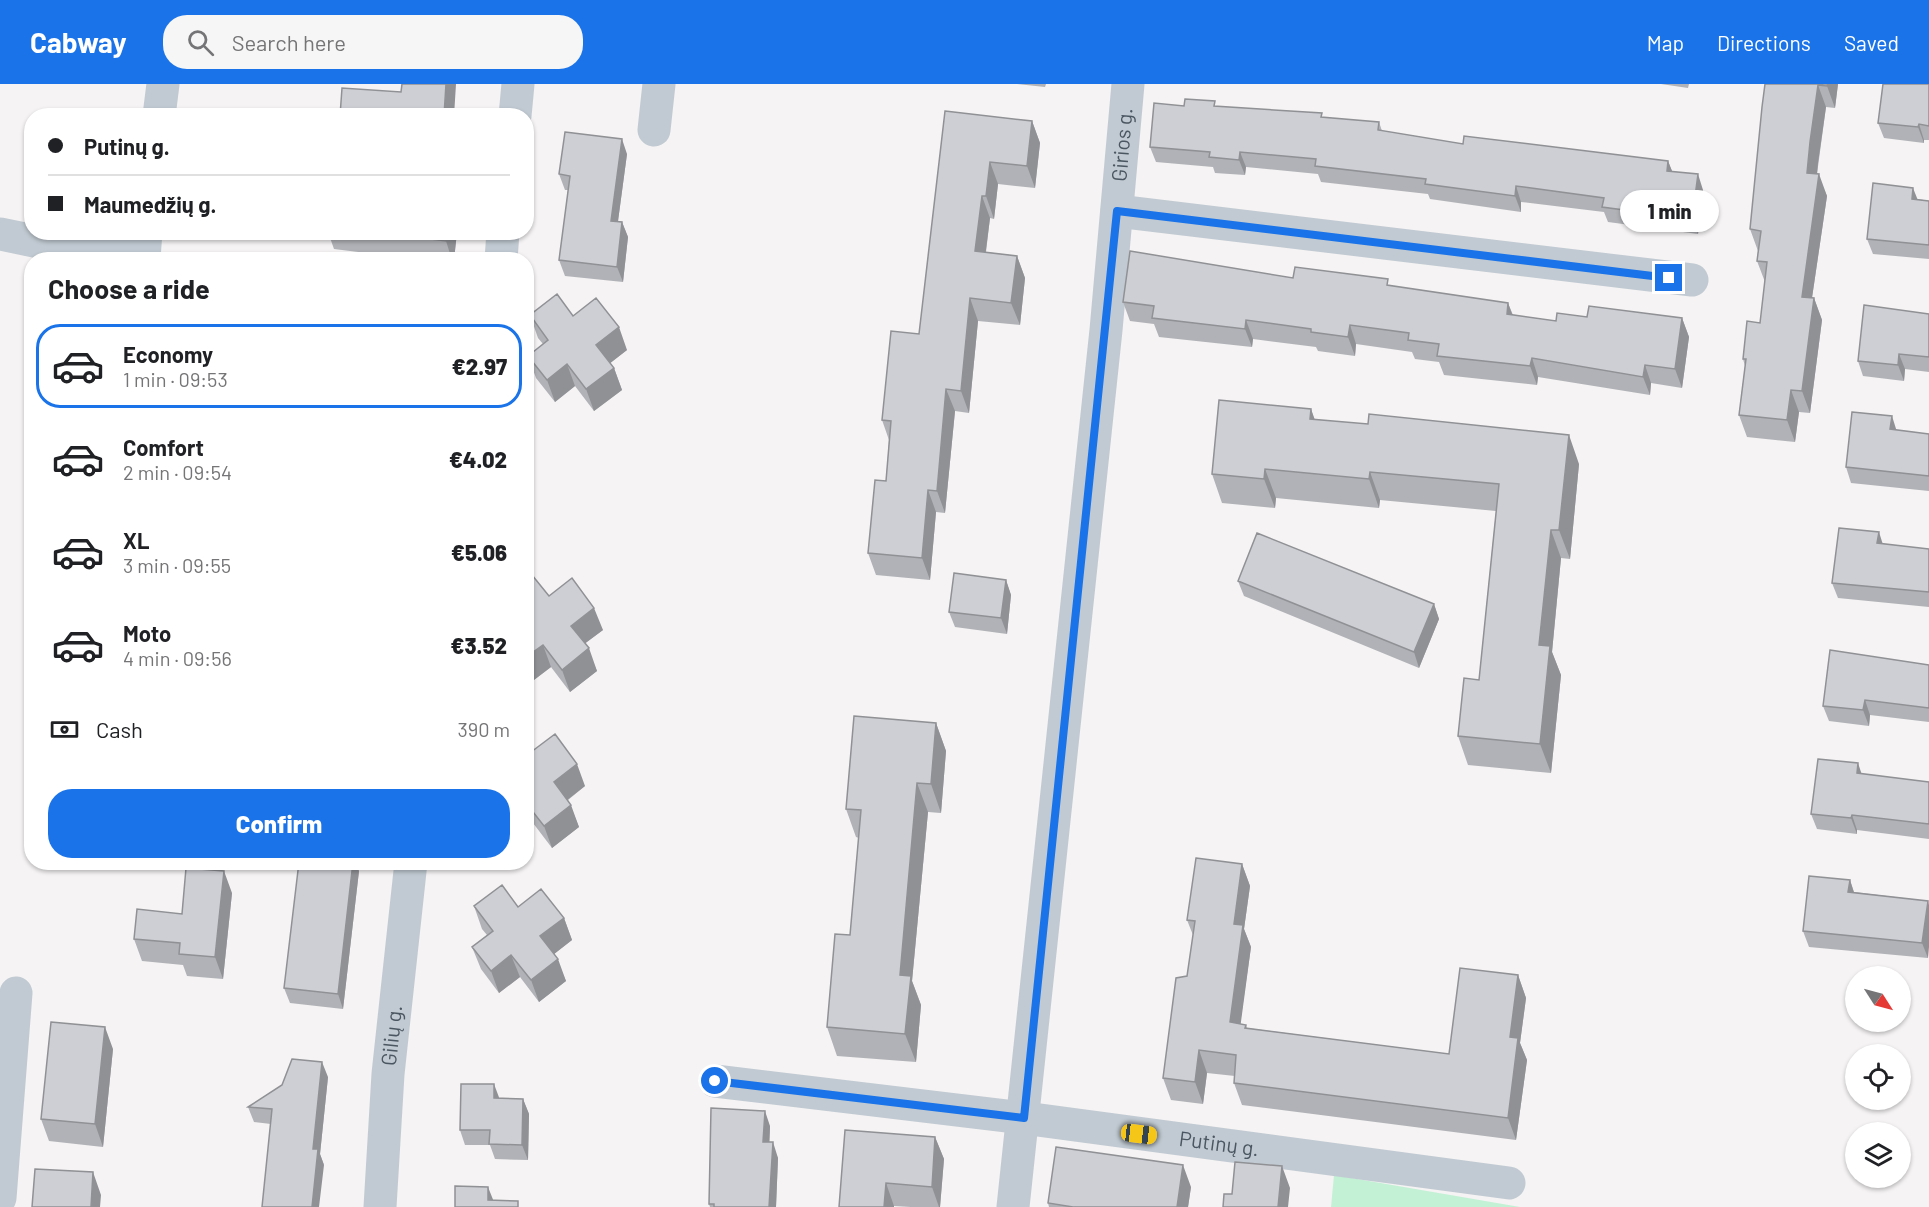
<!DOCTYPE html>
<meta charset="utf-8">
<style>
:root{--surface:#fff;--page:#f6f6f6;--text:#202124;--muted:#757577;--line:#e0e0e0;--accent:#1a73e8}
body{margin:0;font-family:Barlow,sans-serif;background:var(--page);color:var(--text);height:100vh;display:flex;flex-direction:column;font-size:22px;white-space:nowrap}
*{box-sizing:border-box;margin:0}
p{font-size:20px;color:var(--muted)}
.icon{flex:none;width:33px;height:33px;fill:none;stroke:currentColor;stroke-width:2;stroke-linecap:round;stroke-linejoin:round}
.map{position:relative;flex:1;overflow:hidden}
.side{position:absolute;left:24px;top:168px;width:510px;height:618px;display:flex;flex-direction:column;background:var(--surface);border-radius:24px;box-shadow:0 2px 4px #0004}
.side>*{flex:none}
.hud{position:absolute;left:24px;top:24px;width:510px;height:132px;border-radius:24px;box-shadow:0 2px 4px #0004;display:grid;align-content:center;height:132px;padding:0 24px;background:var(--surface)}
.needle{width:39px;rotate:126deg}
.controls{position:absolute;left:1845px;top:882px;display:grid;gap:12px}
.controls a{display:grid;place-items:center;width:66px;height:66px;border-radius:50%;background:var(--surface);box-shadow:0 2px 4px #0004;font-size:30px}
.end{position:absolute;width:27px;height:27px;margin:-14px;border:8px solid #1a73e8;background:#fff;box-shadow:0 0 0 3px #fff}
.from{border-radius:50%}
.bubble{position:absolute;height:42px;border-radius:21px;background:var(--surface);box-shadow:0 2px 4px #0004;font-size:20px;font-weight:800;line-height:42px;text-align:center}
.car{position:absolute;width:18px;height:36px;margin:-18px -9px;border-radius:8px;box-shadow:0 0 4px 2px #0007;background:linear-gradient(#f5c518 24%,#345 0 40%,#f5c518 0 76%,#345 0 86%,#f5c518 0)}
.hud b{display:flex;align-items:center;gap:21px;height:57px;font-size:22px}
.hud b+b{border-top:2px solid var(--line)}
.hud i{width:15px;height:15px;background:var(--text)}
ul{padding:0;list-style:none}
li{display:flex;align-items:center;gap:18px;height:84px;margin:0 12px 9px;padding:0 12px;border:3px solid transparent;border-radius:24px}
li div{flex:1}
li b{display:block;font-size:22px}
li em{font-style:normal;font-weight:800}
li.selected{border-color:var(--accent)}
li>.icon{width:54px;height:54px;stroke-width:1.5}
h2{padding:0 24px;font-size:27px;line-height:72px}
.pay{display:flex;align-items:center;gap:15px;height:66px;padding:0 24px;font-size:22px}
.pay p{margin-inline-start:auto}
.button{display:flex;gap:12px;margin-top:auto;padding:12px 24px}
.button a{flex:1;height:69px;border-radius:24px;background:var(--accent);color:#fff;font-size:24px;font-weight:800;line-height:69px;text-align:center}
header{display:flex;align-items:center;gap:36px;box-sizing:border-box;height:84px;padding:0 30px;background:var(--accent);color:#fff}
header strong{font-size:28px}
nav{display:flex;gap:33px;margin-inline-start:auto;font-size:21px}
.search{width:420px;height:54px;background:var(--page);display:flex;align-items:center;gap:15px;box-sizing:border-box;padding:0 21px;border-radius:24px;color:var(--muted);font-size:22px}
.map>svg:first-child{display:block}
.green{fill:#c3f1d5}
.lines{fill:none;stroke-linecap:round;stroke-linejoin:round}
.minor{stroke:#c1cad2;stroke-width:33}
.wall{fill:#b0b2b7}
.shaded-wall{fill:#909195}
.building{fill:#cdcfd5;stroke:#909195;stroke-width:1.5}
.route{stroke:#1a73e8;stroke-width:8}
.labels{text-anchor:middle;stroke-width:5;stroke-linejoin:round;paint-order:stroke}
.street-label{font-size:21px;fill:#4a5661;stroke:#fff}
</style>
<header>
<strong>Cabway</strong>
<div class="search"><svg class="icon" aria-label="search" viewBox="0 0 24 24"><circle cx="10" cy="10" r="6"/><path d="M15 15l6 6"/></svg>Search here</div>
<nav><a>Map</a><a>Directions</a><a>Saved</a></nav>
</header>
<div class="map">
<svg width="1929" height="1123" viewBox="0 0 1929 1123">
<rect width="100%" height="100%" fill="#f5f3f3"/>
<path class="green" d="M1334 1091 1520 1123H1331Z"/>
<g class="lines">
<g class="minor">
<path d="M159 32 163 0"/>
<path d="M515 32 518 0"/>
<path d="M654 46 659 0"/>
<path d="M1117 127 1692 196"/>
<path d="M0 150 73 165 144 174 146 148"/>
<path d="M501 176 503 148"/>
<path id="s1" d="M715 997 1024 1034 1509 1099"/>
<path d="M0 1114 16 909"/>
<path id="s2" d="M380 1123 388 990 411 778"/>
<path id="s3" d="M1013 1123 1106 246 1128 0"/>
</g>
</g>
<path class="wall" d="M1017 0H1046L1045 3Z
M1661 0H1689L1688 4Z
M1765 0H1838L1835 24 1826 23 1817 90 1827 112 1812 214H1814L1822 236 1810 329 1799 328 1795 358 1747 353 1739 331 1745 282 1743 275 1760 239 1765 198 1757 177 1758 167 1750 145Z
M1929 0V56H1924V59L1884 54 1878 39Z
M1216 22 1323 34 1379 38 1382 47 1463 60 1668 77 1672 87 1703 106 1698 150 1608 138 1604 128 1521 118V128L1430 115 1428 110 1321 98 1318 90 1246 83 1245 91 1215 89 1213 83 1156 78 1150 63Z
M945 27 1032 37 1040 59 1035 104 998 100 994 135 990 134 986 168 1017 172 1025 194 1020 241 978 237 969 329 955 327 945 429 936 428 930 496 876 491 868 469 886 397 889 356 882 336 919 250Z
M627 70 618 137 622 138 628 153 623 198 565 192 559 176 568 106H565L559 90Z
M1918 115 1929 117V175L1873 170 1867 155Z
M328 148H457L454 176H423L334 165Z
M1293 194 1390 202 1508 219 1513 231 1556 237 1587 233 1682 234 1689 253 1682 304 1651 299 1650 311 1538 293 1537 301 1444 291 1439 278 1415 275 1412 268 1356 260 1355 272 1318 267 1316 263 1253 255 1252 263 1159 253 1154 240 1130 237 1123 218Z
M1929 230V288L1905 285 1904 297 1863 292 1858 277Z
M530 231 573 232 627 266 610 279 614 284 622 306 594 327 575 302 555 318 536 294 528 272 543 260 538 254Z
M1311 325 1314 335 1579 380 1570 475 1561 474 1552 568 1561 591 1551 689 1468 681 1458 652 1479 596 1496 427 1380 416 1379 424 1276 414 1275 424 1222 419 1212 390Z
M1896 346 1929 350V407L1851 399 1846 383Z
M1883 460 1929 465V523L1838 514 1832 499Z
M526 495 549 512 603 546 585 559 597 587 570 608 551 583 530 599 526 594Z
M1006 496 1011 511 1007 550 955 543 949 528Z
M1238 497 1434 520 1439 535 1419 584 1244 512Z
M1929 581V638L1870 631 1869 642 1829 637 1823 622Z
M936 639 946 667 941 729 928 728 912 897 921 921 916 978 837 972 827 943 850 851 859 754 856 753 846 725Z
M526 662 531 668 585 702 568 716 579 743 552 764 533 739 526 744Z
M1862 690 1929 698V755L1857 746V750L1817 745 1811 730Z
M1242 780 1250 802 1244 845 1251 863 1240 940 1246 941 1247 944 1449 970 1518 891 1526 914 1520 959 1527 976 1516 1056 1242 1021 1234 999 1235 992 1207 989 1203 1020 1171 1016 1163 994 1187 892 1193 851 1187 836Z
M359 787 343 925 290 919 284 904Z
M1850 796 1854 808 1928 817V874L1809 863 1803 847Z
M232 809 223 895 187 892 183 881 142 877 134 855 182 830Z
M474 822 518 823 564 834 572 856 554 870 566 897 539 918 520 893 499 909 481 885 472 863 487 851 482 845Z
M113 965 103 1063 49 1057 41 1035Z
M328 993 320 1070 324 1081 271 1040 254 1038 248 1023 282 1001Z
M499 1014 523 1015 529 1030 528 1076 495 1075 490 1061H465L460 1046Z
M770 1042 769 1058 778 1074 776 1123H710L709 1120Z
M935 1053 944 1075 940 1123H911L894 1122 839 1123Z
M1191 1103 1188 1123H1049L1048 1119Z"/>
<path class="shaded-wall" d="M446 0H456L454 32H444Z
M1828 0H1838L1835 24 1827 2Z
M1818 1 1826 23 1818 79 1815 110 1807 89 1810 58Z
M1032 37 1040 59 1035 104 1027 82Z
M1919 40 1924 56V59L1918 43Z
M622 55 627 70 616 152 611 137Z
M1240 68 1246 83 1245 91 1239 76Z
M1668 77 1674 92 1667 87Z
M990 78 998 100 994 135 986 112Z
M1698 90 1703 106 1698 150 1692 135Z
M1819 90 1827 112 1809 234 1802 213Z
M1516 102 1521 118V128L1515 112Z
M1913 104 1919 119 1912 115Z
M982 112 990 134 983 189 975 167Z
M622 138 628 153 623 198 617 183Z
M446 148H457L454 176H452L446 157Z
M1017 172 1025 194 1020 241 1011 219Z
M970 214 978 237 969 329 961 307Z
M1814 214 1822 236 1810 329 1802 307Z
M1508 219 1515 238 1507 230Z
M1682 234 1689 253 1682 304 1675 285Z
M1246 236 1253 255 1252 263 1245 245Z
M1350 241 1356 260 1355 272 1348 253Z
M619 243 627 266 604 284 596 261Z
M1899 270 1905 285 1904 297 1898 281Z
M1532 274 1538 293 1537 301 1530 282Z
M567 280 575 302 555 318 547 296Z
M1645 281 1651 299 1650 311 1643 293Z
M614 284 622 306 594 327 586 305Z
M946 305 955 327 945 429 937 407Z
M1791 306 1799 328 1795 358 1787 336Z
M1311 325 1321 353 1310 335Z
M1892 332 1897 348 1890 345Z
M1569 351 1579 380 1570 475 1559 446Z
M1265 385 1276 414 1275 424 1264 395Z
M1370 388 1380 416 1379 424 1369 395Z
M928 406 936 428 930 496 922 474Z
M1551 446 1561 474 1552 568 1561 591 1551 689 1540 660 1539 561Z
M1879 448 1884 464 1877 459Z
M1006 496 1011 511 1007 550 1001 534Z
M1434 520 1439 535 1419 584 1414 568Z
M594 524 603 546 579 564 571 542Z
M543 561 551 583 530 599 526 589V573Z
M589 564 597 587 570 608 562 586Z
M1865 616 1870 631 1869 642 1863 626Z
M936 639 946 667 941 729 931 700Z
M1858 679 1863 694 1857 689Z
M577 680 585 702 562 720 554 698Z
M917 699 928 728 912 897 921 921 916 978 905 950 900 891Z
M526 721 533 739 526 744Z
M571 721 579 743 552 764 544 742Z
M1852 731 1857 746V750L1851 734Z
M352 778H356L359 787 343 925 338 910Z
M1242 780 1250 802 1244 845 1251 863 1238 960 1230 938 1234 840Z
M224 787 232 809 223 895 215 873Z
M1850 796 1855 812 1848 808Z
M1928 817 1929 821V863L1928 874 1922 859Z
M564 834 572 856 549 874 540 852Z
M511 871 520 893 499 909 491 887Z
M558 875 566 897 539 918 531 896Z
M1518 891 1526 914 1520 959 1527 976 1516 1056 1508 1034 1510 953Z
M105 943 113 965 103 1063 95 1040Z
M1199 966 1207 989 1203 1020 1195 998Z
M322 978 328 993 320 1070 324 1081 319 1123H312L313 1065Z
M494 1000 500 1016 494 1014Z
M523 1015 529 1030 528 1076 522 1061Z
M765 1027 770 1042 769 1073 763 1058Z
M935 1053 944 1075 940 1123H939L932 1103Z
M773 1058 778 1074 776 1123H769Z
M1183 1081 1191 1103 1188 1123H1177Z
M1282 1082 1290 1104 1288 1123H1278Z
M93 1088 101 1111 100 1123H91Z
M886 1099 894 1122V1123H884Z
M488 1103 494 1118 488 1116Z"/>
<path class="building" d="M402 0H446L444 32H340L342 4 401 8Z
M1765 0H1828L1827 2 1818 1 1810 58 1807 89 1819 90 1802 213 1814 214 1802 307 1791 306 1787 336 1739 331 1746 275H1743L1747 237 1760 239 1767 178 1757 177 1761 147 1750 145 1762 23Z
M1883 0H1929V42L1919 40 1918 43 1878 39Z
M1185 15 1215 17 1214 22 1322 29 1321 33 1379 38 1378 46 1463 60 1464 52 1668 77 1667 87 1698 90 1692 135 1602 123 1604 114 1516 102 1515 112 1425 100 1426 95 1315 82 1316 75 1240 68 1239 76 1209 73 1210 68 1150 63 1154 19 1184 22Z
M180 27 219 32H179Z
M945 27 1032 37 1027 82 990 78 986 112H982L975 167 1017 172 1011 219 970 214 961 307 946 305 937 407 928 406 922 474 868 469 875 396 886 397 891 337 882 336 891 247 919 250Z
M565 48 622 55 611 137 622 138 617 183 559 176 570 92 559 90Z
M1873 99 1913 104 1912 115 1929 117V161L1867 155Z
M373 148H446V157Z
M1130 167 1293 194 1295 183 1388 195 1387 201 1508 219 1507 230 1556 237 1557 229 1587 233 1589 222 1682 234 1675 285 1645 281 1643 293 1532 274 1530 282 1437 272 1439 260 1408 256 1409 249 1350 241 1348 253 1311 248V245L1246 236 1245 245 1152 234 1154 222 1123 218Z
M557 210 573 232 596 214 619 243 596 261 614 284 586 305 567 280 547 296 528 272 548 256 530 231Z
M1864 221 1929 230V273L1899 270 1898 281 1858 277Z
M1219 316 1311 325 1310 335 1368 340 1369 330 1569 351 1559 446H1551L1539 561 1550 562 1540 660 1458 652 1464 594 1479 596 1499 400 1370 388 1369 395 1265 385 1264 395 1212 390Z
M1852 328 1892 332 1890 345 1929 350V392L1846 383Z
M1839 444 1879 448 1877 459 1929 465V508L1832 499Z
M1257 449 1434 520 1414 568 1238 497Z
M954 489 1006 496 1001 534 949 528Z
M532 491 549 512 572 494 594 524 571 542 589 564 562 586 543 561 526 573V495Z
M1830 566 1929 581V624L1865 616 1863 626 1823 622Z
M854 632 936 639 931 700 917 699 900 891 911 892 905 950 827 943 835 850 850 851 861 726 846 725Z
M555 650 577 680 554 698 571 721 544 742 526 719V662L531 668Z
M1818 675 1858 679 1857 689 1929 698V740L1852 731 1851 734 1811 730Z
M1196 774 1242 780 1234 840 1243 841 1230 938 1246 941 1245 944 1449 970 1460 884 1518 891 1510 953 1518 954 1508 1034 1234 999 1236 971 1199 966 1195 998 1163 994 1176 894 1187 892 1195 837 1187 836Z
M299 778H353L338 910 284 904Z
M186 784 224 787 215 873 179 870 180 859 134 855 137 825 182 830Z
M1809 792 1850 796 1848 808 1928 817 1922 859 1803 847Z
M502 801 518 823 541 805 564 834 540 852 558 875 531 896 511 871 491 887 472 863 493 847 474 822Z
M51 938 105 943 95 1040 41 1035Z
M292 975 322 978 313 1065H318L312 1123H262L272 1025 248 1023 282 1001Z
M461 1000H494V1014L523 1015 522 1061 489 1060 490 1046H460Z
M711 1024 765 1027 763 1058H773L769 1123H714V1120H709Z
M845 1046 935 1053 932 1103 886 1099 884 1123H839Z
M1056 1063 1183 1081 1177 1123H1073L1048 1119Z
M1235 1078 1282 1082 1278 1123H1223L1224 1110H1232Z
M35 1085 93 1088 91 1123H32Z
M455 1102 488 1103V1116L518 1117V1123H455Z"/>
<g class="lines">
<path class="route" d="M715 997 1024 1034 1117 127 1669 194"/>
</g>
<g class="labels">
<g class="street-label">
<text dy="7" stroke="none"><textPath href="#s3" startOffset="1068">Girios g.</textPath></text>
<text dy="7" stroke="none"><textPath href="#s2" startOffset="172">Gilių g.</textPath></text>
<text dy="7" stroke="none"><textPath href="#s1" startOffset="508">Putinų g.</textPath></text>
</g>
</g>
</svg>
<div class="controls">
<a><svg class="needle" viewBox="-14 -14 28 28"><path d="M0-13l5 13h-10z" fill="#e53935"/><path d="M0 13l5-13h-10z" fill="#757577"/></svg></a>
<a><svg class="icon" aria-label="locate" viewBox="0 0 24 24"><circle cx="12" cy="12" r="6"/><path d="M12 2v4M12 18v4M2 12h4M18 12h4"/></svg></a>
<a><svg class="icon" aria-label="layers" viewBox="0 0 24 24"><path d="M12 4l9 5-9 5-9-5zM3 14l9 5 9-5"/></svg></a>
</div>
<i class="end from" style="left:715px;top:997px"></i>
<i class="end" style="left:1669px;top:194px"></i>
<div class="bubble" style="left:1620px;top:106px;width:99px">1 min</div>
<i class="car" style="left:1139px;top:1050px;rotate:97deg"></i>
<div class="hud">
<b><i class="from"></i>Putinų g.</b>
<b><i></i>Maumedžių g.</b>
</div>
<section class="side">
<h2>Choose a ride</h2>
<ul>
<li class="selected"><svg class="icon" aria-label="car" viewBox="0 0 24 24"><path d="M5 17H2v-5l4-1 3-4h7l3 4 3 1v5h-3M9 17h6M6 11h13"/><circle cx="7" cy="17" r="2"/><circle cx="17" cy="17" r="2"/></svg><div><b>Economy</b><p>1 min · 09:53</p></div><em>€2.97</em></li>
<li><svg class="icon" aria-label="car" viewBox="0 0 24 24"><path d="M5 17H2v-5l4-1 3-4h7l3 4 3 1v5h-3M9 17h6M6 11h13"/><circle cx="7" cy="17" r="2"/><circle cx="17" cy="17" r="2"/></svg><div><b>Comfort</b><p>2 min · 09:54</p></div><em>€4.02</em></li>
<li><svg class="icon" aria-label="car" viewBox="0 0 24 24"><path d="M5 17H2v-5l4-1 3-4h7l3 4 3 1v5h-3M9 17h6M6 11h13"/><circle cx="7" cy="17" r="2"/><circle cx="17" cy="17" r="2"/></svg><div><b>XL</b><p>3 min · 09:55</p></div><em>€5.06</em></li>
<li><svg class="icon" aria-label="car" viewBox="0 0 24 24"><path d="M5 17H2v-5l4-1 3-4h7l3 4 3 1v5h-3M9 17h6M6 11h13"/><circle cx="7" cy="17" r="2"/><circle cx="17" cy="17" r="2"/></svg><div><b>Moto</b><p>4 min · 09:56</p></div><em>€3.52</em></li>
</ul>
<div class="pay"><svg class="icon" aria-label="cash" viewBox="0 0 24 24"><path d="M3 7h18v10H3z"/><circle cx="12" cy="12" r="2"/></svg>Cash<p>390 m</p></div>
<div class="button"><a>Confirm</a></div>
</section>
</div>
